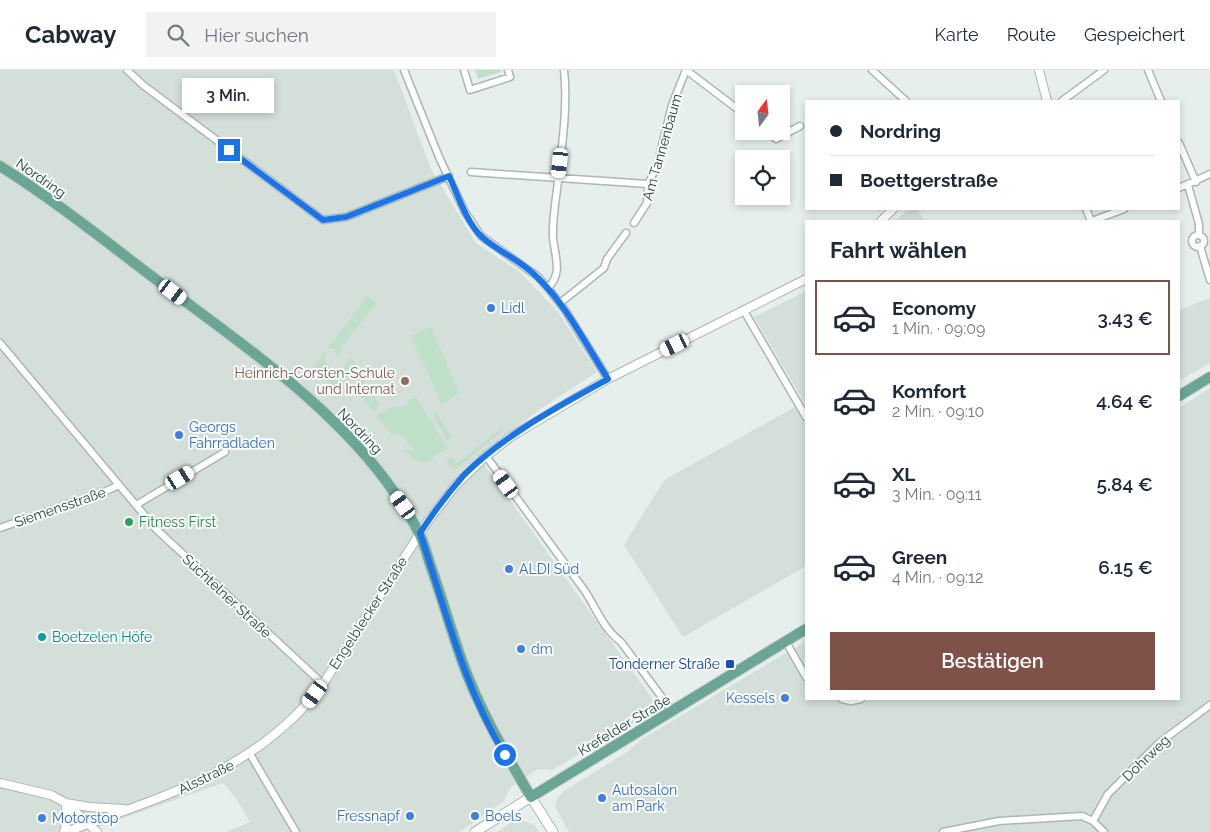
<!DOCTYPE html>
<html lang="de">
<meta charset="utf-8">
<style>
:root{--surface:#fff;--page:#f2f2f3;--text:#1f2937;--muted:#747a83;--line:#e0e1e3;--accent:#7f5249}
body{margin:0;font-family:Raleway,sans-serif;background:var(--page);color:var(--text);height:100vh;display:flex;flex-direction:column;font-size:19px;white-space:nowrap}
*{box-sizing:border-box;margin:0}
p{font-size:16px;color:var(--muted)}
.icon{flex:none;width:28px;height:28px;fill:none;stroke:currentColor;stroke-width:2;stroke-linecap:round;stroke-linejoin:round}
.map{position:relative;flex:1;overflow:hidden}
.drawer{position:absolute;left:805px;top:150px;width:375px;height:480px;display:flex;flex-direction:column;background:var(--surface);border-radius:0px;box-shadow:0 2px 8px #0003}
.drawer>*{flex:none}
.banner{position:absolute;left:805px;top:30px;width:375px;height:110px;border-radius:0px;box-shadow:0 2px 8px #0003;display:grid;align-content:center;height:110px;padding:0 25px;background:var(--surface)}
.needle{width:32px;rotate:15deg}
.fabs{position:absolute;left:735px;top:15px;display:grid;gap:10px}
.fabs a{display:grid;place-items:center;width:55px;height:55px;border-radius:0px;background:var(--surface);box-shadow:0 2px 8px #0003;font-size:25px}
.end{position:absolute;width:22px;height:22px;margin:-11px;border:6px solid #1a73e8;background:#fff;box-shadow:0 0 0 2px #fff}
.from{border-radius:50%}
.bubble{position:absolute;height:35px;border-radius:0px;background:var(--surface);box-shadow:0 2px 8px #0003;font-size:16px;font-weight:600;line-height:35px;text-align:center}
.car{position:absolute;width:15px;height:30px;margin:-15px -8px;border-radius:6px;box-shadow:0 0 4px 1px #0007;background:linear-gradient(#fff 24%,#345 0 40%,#fff 0 76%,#345 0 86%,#fff 0)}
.banner b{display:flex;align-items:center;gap:18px;height:48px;font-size:19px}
.banner b+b{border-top:1px solid var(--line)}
.banner i{width:12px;height:12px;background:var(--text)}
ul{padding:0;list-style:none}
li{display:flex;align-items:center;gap:15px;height:75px;margin:0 10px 8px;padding:0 15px;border:2px solid transparent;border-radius:0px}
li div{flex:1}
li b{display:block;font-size:19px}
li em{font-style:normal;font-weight:600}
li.active{border-color:var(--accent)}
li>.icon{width:45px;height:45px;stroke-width:1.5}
h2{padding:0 25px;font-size:22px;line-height:60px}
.button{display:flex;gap:10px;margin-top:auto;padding:10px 25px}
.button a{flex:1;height:58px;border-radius:0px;background:var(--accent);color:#fff;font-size:20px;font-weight:600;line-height:58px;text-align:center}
header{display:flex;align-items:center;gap:30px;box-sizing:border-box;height:70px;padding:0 25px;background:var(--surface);border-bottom:1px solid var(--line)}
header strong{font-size:24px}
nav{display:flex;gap:28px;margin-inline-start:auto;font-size:18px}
.search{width:350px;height:45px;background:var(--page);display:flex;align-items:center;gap:12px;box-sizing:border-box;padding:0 18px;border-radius:0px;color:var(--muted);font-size:19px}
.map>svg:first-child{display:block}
.built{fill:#d4dfda}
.green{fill:#bfe0c8}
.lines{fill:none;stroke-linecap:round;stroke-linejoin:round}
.minor-casing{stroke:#a8b8b2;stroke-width:9}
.tertiary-casing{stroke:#a8b8b2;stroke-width:10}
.secondary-casing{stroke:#a4bbb3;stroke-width:11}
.primary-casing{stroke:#c2cac8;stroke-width:12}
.minor{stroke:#fff;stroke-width:6}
.tertiary{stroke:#fff;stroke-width:8}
.secondary{stroke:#fff;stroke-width:9}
.primary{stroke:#6aa596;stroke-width:10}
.route{stroke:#1a73e8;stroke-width:6}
.shop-dot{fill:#3f7fe0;stroke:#f7fbf9;stroke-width:2}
.education-dot{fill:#8d6e63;stroke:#f7fbf9;stroke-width:2}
.leisure-dot{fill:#2e9e5b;stroke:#f7fbf9;stroke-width:2}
.culture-dot{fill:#0f9aa8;stroke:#f7fbf9;stroke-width:2}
.transit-dot{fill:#1a4fb4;stroke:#f7fbf9;stroke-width:2}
.labels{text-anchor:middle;stroke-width:4;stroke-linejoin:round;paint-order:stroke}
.street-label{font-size:14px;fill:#24423a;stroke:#f7fbf9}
.shop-label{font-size:14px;fill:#366cbe;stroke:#f7fbf9;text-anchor:start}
.education-label{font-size:14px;fill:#785e54;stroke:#f7fbf9;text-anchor:end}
.leisure-label{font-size:14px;fill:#27864d;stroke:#f7fbf9;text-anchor:start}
.culture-label{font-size:14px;fill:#0d838f;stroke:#f7fbf9;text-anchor:start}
.transit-label{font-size:14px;fill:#164399;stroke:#f7fbf9;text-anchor:end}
</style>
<header>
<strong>Cabway</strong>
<div class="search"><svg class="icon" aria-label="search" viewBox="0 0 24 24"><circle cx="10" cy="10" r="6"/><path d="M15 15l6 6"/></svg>Hier suchen</div>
<nav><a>Karte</a><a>Route</a><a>Gespeichert</a></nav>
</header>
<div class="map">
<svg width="1210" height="762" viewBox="0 0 1210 762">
<rect width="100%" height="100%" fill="#e6efeb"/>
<path class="built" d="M0 0H394L431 99 476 173 520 202 558 242 597 302 543 337 479 387 658 637V639L552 700 538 699 511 717 504 731 460 762H226L250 752 236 728 223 713 84 762H0Z
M909 139H917L925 151H895Z
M806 221V496L683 567 624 475 664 410 804 332 754 247Z
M1210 228V293L1179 311V240Z
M1210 318V762H569L555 737 557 729 564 721 627 682 642 669 806 571V629H1179V338Z
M517 749 535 755 539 762H497Z"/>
<path class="green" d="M475 0H500L501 2 478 9Z
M367 226 377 233 341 277 340 286 334 282 336 279 327 278 324 290 338 308 350 287 357 294 339 320 312 300Z
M431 257 459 323 442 335 411 266Z
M362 309 365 314 360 321 365 326 370 320 373 324 369 330H371L373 325 380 335 374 342 358 324 357 316Z
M417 328 448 380 445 379 424 394 414 390 405 380H414L402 365 391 364 376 346 391 337 406 336 409 329Z
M436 342 452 367 447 370 433 345Z
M503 357 504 359 455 400 446 391 453 387 456 393H458Z"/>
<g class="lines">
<defs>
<path id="minor" d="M127 0 143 15 323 150 346 147 449 106
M404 0 439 87 465 142 481 166 537 206 548 218 565 240 608 309
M464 0 470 20 510 7 508 0
M686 0 744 44
M872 0 906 31
M1148 0 1161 31
M1062 31 1104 0
M766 61 776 69 800 56
M1179 73 1196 112
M471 102 648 114
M1188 115 1199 154V165
M1179 118 1210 104
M1086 139 1091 151
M1092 151 1124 139
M634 153 647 133 648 114 657 96 672 35 686 0
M1192 171a6 6 0 1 1 12 0a6 6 0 1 1-12 0Z
M1200 176 1210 210
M548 218C563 203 555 187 553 168 552 149 556 130 558 111 562 75 568 36 564 0
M560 233 604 198 607 189 626 163
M744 241 806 347
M0 273 156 459 323 614
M486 386 585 521C597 540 603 558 621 572L672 641
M136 435 225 382
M0 458 104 422 119 415
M786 572 806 607
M842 629 851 631 861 629
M250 684 296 762
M1093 751 1108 724 1159 673 1210 635
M943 762 999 751 1082 746 1093 751 1104 762"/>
<path id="tertiary" d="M1039 0 1047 31
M881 151 893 139
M0 713 51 725 66 733 97 762
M64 762 67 751 66 733 89 737 124 739
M66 762C163 726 258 701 323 614L428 451 455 416 486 386 512 366 608 309 806 209"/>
<path id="secondary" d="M475 762 531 727 553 762"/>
<path id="primary" d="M0 96C57 132 109 174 162 214 256 285 362 355 418 461 424 472 427 485 431 497 442 528 451 560 462 591 480 641 504 681 531 727L806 559
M1179 326 1210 307"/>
</defs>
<use href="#minor" class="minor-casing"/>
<use href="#tertiary" class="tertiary-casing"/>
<use href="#secondary" class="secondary-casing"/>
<use href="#primary" class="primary-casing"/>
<use href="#minor" class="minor"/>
<use href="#tertiary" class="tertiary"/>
<use href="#secondary" class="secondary"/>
<use href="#primary" class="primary"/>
</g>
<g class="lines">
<path class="route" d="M229 80 323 150 346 147 449 106C458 125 466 152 482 167 499 182 522 191 538 208 567 236 586 275 608 309 559 336 504 365 464 405 448 423 433 443 420 463 445 538 464 618 505 685"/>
</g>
<g class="shop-dot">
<circle cx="491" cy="238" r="5"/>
<circle cx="179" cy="365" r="5"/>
<circle cx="509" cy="499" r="5"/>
<circle cx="521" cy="579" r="5"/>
<circle cx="785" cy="628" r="5"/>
<circle cx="602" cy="728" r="5"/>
<circle cx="410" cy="746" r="5"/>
<circle cx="475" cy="746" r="5"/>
<circle cx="42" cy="748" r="5"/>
</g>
<circle class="education-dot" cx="405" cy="311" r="5"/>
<circle class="leisure-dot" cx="129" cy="452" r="5"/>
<circle class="culture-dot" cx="42" cy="567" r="5"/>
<rect class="transit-dot" x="725" y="589" width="10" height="10" rx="2.5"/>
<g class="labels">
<g class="street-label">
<text transform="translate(662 77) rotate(-74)" y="5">Am Tannenbaum</text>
<text transform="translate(41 108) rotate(35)" y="5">Nordring</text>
<text transform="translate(360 361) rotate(46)" y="5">Nordring</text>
<text transform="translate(60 437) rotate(-19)" y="5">Siemensstraße</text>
<text transform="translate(227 526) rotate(43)" y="5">Süchtelner Straße</text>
<text transform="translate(368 543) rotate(-57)" y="5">Engelblecker Straße</text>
<text transform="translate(624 655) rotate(-31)" y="5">Krefelder Straße</text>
<text transform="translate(1146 688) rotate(-44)" y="5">Dohrweg</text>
<text transform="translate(206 707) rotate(-26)" y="5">Alsstraße</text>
</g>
<g class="shop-label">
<text x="501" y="243">Lidl</text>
<text x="189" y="362">Georgs<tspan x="189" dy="16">Fahrradladen</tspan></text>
<text x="519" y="504">ALDI Süd</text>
<text x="531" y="584">dm</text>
<text x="775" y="633" text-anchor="end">Kessels</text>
<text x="612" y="725">Autosalon<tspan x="612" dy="16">am Park</tspan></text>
<text x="400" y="751" text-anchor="end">Fressnapf</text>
<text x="485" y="751">Boels</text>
<text x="52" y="753">Motorstop</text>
</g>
<g class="education-label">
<text x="395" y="308">Heinrich-Corsten-Schule<tspan x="395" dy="16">und Internat</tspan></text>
</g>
<g class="leisure-label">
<text x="139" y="457">Fitness First</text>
</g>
<g class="culture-label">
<text x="52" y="572">Boetzelen Höfe</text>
</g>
<g class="transit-label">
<text x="720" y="599">Tonderner Straße</text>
</g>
</g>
</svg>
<div class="fabs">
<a><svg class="needle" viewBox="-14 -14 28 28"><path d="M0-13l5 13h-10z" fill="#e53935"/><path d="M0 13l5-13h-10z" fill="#747a83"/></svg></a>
<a><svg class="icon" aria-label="locate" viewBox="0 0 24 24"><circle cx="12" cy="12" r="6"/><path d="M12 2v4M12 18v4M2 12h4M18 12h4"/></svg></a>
</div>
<i class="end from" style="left:505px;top:685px"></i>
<i class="end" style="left:229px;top:80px"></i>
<div class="bubble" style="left:182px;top:8px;width:92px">3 Min.</div>
<i class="car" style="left:560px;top:93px;rotate:186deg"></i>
<i class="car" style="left:173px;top:222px;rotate:127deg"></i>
<i class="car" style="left:675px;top:275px;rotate:244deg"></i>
<i class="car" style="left:180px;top:408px;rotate:59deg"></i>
<i class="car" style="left:506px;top:414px;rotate:324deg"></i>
<i class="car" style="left:403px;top:435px;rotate:324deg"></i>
<i class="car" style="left:315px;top:624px;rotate:216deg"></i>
<div class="banner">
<b><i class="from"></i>Nordring</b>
<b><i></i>Boettgerstraße</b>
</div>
<section class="drawer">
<h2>Fahrt wählen</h2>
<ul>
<li class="active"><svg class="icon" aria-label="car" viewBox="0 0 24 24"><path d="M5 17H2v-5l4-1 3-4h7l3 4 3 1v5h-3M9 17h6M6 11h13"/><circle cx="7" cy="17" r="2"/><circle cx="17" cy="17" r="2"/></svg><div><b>Economy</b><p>1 Min. · 09:09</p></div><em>3.43 €</em></li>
<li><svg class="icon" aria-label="car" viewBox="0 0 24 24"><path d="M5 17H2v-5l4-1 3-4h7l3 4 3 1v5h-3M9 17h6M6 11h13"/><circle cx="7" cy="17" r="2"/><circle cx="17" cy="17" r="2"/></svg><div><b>Komfort</b><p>2 Min. · 09:10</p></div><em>4.64 €</em></li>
<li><svg class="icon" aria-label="car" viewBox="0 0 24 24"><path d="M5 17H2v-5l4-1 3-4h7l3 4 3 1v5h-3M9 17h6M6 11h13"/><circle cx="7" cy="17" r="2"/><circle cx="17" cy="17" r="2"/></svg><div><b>XL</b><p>3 Min. · 09:11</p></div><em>5.84 €</em></li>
<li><svg class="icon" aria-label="car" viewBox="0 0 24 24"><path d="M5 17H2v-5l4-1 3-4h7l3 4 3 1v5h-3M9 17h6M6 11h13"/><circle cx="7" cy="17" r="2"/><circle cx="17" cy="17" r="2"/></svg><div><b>Green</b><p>4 Min. · 09:12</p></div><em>6.15 €</em></li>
</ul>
<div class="button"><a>Bestätigen</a></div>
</section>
</div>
